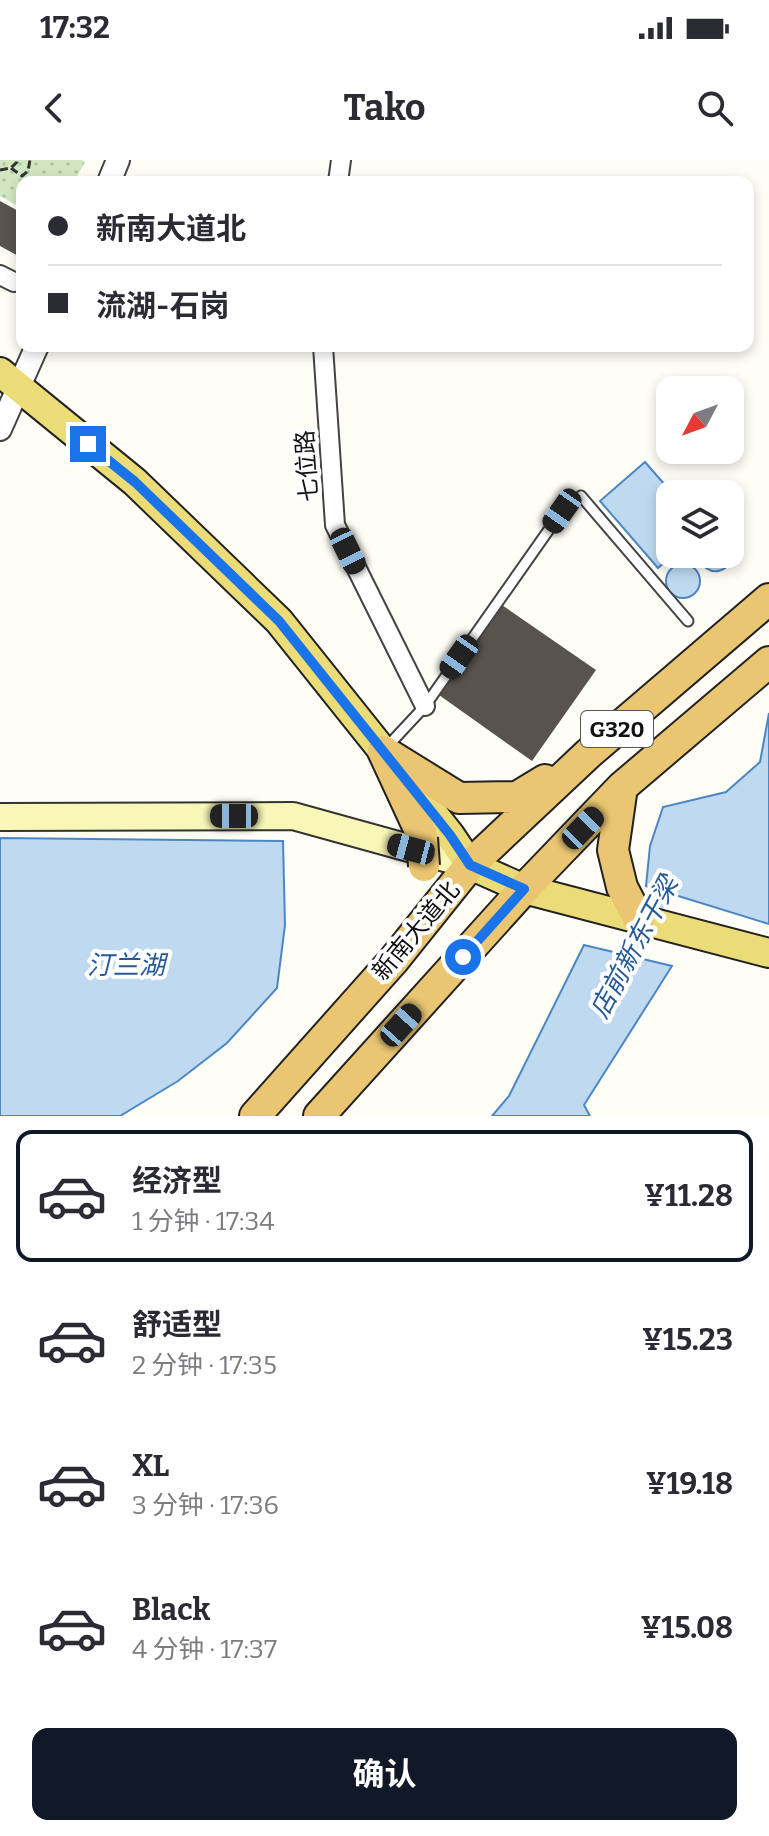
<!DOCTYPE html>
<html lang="zh">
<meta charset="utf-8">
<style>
:root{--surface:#fff;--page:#f7f7f7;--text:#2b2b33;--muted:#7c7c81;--line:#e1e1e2;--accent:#111827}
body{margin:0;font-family:Bitter,"Noto Sans SC",serif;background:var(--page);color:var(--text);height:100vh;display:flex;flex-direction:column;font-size:30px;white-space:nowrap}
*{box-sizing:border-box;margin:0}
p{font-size:26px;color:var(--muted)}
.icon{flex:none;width:44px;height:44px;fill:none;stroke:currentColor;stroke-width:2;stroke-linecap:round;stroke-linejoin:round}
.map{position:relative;height:956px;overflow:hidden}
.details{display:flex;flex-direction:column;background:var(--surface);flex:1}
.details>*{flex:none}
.hud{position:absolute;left:16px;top:16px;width:738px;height:176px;border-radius:16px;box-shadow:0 4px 12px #0003;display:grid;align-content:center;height:176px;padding:0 32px;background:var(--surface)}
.needle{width:52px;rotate:229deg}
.controls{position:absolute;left:656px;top:216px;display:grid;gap:16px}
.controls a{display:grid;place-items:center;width:88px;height:88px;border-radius:16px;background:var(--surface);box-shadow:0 4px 12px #0003;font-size:40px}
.end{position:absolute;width:36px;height:36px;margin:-18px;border:10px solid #1a73e8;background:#fff;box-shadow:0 0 0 4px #fff}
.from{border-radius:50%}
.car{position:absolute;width:24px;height:48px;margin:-24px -12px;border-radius:10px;box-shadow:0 0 6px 2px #0007;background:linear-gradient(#222 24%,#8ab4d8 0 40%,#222 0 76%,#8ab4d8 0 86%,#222 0)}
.hud b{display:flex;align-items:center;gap:28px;height:76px;font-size:30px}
.hud b+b{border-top:2px solid var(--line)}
.hud i{width:20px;height:20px;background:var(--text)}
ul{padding:14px 0 0;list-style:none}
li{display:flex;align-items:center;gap:24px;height:132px;margin:0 16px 12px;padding:0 16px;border:4px solid transparent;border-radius:16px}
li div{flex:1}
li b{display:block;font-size:30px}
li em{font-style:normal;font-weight:700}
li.on{border-color:var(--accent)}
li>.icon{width:72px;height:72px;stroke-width:1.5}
.action{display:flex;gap:16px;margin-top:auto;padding:16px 32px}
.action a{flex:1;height:92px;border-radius:16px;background:var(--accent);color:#fff;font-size:32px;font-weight:700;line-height:92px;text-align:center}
.status{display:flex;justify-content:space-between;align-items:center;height:56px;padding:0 40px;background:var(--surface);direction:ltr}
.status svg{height:22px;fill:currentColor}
header{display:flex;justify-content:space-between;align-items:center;height:104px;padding:0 32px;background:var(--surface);font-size:36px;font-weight:700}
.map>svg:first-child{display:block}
.grass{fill:url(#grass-dots)}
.water{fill:#bfd9f1;stroke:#4c87c2;stroke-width:2}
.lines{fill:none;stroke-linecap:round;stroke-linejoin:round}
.canal{stroke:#bfd9f1;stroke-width:18}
.building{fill:#59534e}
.service-casing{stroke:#444;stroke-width:13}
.minor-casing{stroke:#444;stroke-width:22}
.tertiary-casing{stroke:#444;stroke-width:26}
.secondary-casing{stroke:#333;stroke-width:30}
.primary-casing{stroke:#222;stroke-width:32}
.trunk-casing{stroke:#222;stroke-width:34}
.path{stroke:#333;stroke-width:3;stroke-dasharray:8 4;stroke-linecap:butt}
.service{stroke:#fff;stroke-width:9}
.minor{stroke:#fff;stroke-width:18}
.tertiary{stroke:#fff;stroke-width:22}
.secondary{stroke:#f8f7b7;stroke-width:26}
.primary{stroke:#ecdc78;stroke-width:28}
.trunk{stroke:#eac672;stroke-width:30}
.trunk-bridge-casing{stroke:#222;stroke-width:34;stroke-linecap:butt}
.trunk-bridge{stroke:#eac672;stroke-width:30}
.route{stroke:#1a73e8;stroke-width:10}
.labels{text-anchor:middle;stroke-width:8;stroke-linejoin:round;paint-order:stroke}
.shield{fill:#fff;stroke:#585858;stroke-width:2}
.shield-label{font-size:22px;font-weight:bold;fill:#111}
.street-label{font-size:24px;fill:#111;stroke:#fff}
.water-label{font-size:26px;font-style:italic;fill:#245a99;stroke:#fff}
</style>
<div class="status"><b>17:32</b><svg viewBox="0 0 49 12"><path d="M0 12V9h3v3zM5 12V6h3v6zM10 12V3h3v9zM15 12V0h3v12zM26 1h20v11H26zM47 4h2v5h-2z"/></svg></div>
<header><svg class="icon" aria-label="back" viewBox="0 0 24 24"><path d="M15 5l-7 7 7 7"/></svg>Tako<svg class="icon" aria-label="search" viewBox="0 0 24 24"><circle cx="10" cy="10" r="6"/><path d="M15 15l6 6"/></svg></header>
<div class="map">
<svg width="769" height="956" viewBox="0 0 769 956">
<defs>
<pattern id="grass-dots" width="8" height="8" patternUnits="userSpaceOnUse" patternTransform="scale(2)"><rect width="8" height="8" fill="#d1e7c1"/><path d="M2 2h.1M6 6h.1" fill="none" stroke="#b2c5a5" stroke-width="1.8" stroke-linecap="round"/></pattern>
</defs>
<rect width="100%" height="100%" fill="#fefdf6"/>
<path class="grass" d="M0 0H82L85 2 74 22H22V48L0 36Z"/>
<path class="water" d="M645 302 673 334H670V394H674L658 408 600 341Z
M730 387C738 413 704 422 698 394H730Z
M666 421a17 17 0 1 1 34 0a17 17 0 1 1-34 0Z
M769 553V764L646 726 650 686 663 647 726 632 760 602Z
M0 678 283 681 285 765 277 828 227 883 178 921 120 956H0Z
M584 785 672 806 584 945 590 956H492L509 936Z"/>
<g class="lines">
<path class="canal" d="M617 817 673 713"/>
</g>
<path class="building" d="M0 41 22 53V98L0 86Z
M502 445 596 510 532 601 439 535Z"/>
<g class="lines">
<defs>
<path id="service" d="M385 589 425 546 562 351 581 336 688 461"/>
<path id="minor" d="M338 22 341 0
M0 115 14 122
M323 186 335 365 425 546"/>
<path id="tertiary" d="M109 22 118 0
M0 269 37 186"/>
<path id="secondary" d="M0 657 293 656 470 705"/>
<path id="primary" d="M0 212 135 322 279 461 450 675 470 705 524 729 769 793"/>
<path id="trunk" d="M383 591 459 638 517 637 545 620
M383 591 421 673 422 678
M622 627 613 690 622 727 639 760
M255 956 393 801 470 705 588 594 769 439
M319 956 524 729 622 627 769 502"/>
</defs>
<use href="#service" class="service-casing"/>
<use href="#minor" class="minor-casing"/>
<use href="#tertiary" class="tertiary-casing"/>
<use href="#secondary" class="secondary-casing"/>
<use href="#primary" class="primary-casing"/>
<use href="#trunk" class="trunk-casing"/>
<path class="path" d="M11 8 22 16 28 11 30 0
M0 10 11 8 17 2V0"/>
<use href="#service" class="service"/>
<use href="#minor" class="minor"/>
<use href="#tertiary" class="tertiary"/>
<use href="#secondary" class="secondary"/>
<use href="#primary" class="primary"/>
<use href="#trunk" class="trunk"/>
<defs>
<path id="trunk-bridge" d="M422 678 424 706"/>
</defs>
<use href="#trunk-bridge" class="trunk-bridge-casing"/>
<use href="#trunk-bridge" class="trunk-bridge"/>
</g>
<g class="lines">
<path class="route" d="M88 284 135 322 279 461 450 675 470 705 524 729 463 797"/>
</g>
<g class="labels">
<rect class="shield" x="581" y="551" width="72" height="36" rx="6"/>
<g class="shield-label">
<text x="617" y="577">G320</text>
</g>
<g class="street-label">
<text transform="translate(307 306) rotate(-94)" y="8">七位路</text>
<text transform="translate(416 771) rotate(-50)" y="8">新南大道北</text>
</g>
<g class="water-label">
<text transform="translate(634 787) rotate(-62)" y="9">店前新东干梁</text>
<text x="126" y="814">汀兰湖</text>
</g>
</g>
</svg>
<div class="controls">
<a><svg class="needle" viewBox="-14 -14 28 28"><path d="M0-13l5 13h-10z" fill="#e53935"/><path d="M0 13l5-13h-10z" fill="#7c7c81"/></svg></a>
<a><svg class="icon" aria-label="layers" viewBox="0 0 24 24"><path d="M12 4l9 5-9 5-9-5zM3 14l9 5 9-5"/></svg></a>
</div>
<i class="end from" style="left:463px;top:797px"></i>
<i class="end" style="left:88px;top:284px"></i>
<i class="car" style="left:562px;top:351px;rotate:215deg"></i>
<i class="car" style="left:348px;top:391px;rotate:154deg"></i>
<i class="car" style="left:459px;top:497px;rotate:215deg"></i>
<i class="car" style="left:234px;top:656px;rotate:270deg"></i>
<i class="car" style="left:583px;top:668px;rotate:44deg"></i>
<i class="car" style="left:411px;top:689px;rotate:285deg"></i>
<i class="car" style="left:401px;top:865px;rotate:42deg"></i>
<div class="hud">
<b><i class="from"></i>新南大道北</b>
<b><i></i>流湖-石岗</b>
</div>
</div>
<section class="details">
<ul>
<li class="on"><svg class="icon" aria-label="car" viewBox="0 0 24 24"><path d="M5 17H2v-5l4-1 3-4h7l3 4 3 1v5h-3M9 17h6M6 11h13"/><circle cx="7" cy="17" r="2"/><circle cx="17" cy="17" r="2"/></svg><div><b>经济型</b><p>1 分钟 · 17:34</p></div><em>¥11.28</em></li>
<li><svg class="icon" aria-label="car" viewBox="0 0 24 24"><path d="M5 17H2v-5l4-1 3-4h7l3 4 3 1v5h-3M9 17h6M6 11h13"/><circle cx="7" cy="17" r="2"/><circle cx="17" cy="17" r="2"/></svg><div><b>舒适型</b><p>2 分钟 · 17:35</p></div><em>¥15.23</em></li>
<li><svg class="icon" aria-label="car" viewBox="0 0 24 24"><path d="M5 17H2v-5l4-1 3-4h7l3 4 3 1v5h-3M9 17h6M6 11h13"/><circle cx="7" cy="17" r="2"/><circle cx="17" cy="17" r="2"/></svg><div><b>XL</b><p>3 分钟 · 17:36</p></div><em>¥19.18</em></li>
<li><svg class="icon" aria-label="car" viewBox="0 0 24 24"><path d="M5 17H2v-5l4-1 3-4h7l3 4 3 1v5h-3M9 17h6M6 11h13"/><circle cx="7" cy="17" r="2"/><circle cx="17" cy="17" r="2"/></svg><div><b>Black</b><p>4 分钟 · 17:37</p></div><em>¥15.08</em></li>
</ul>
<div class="action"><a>确认</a></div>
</section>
